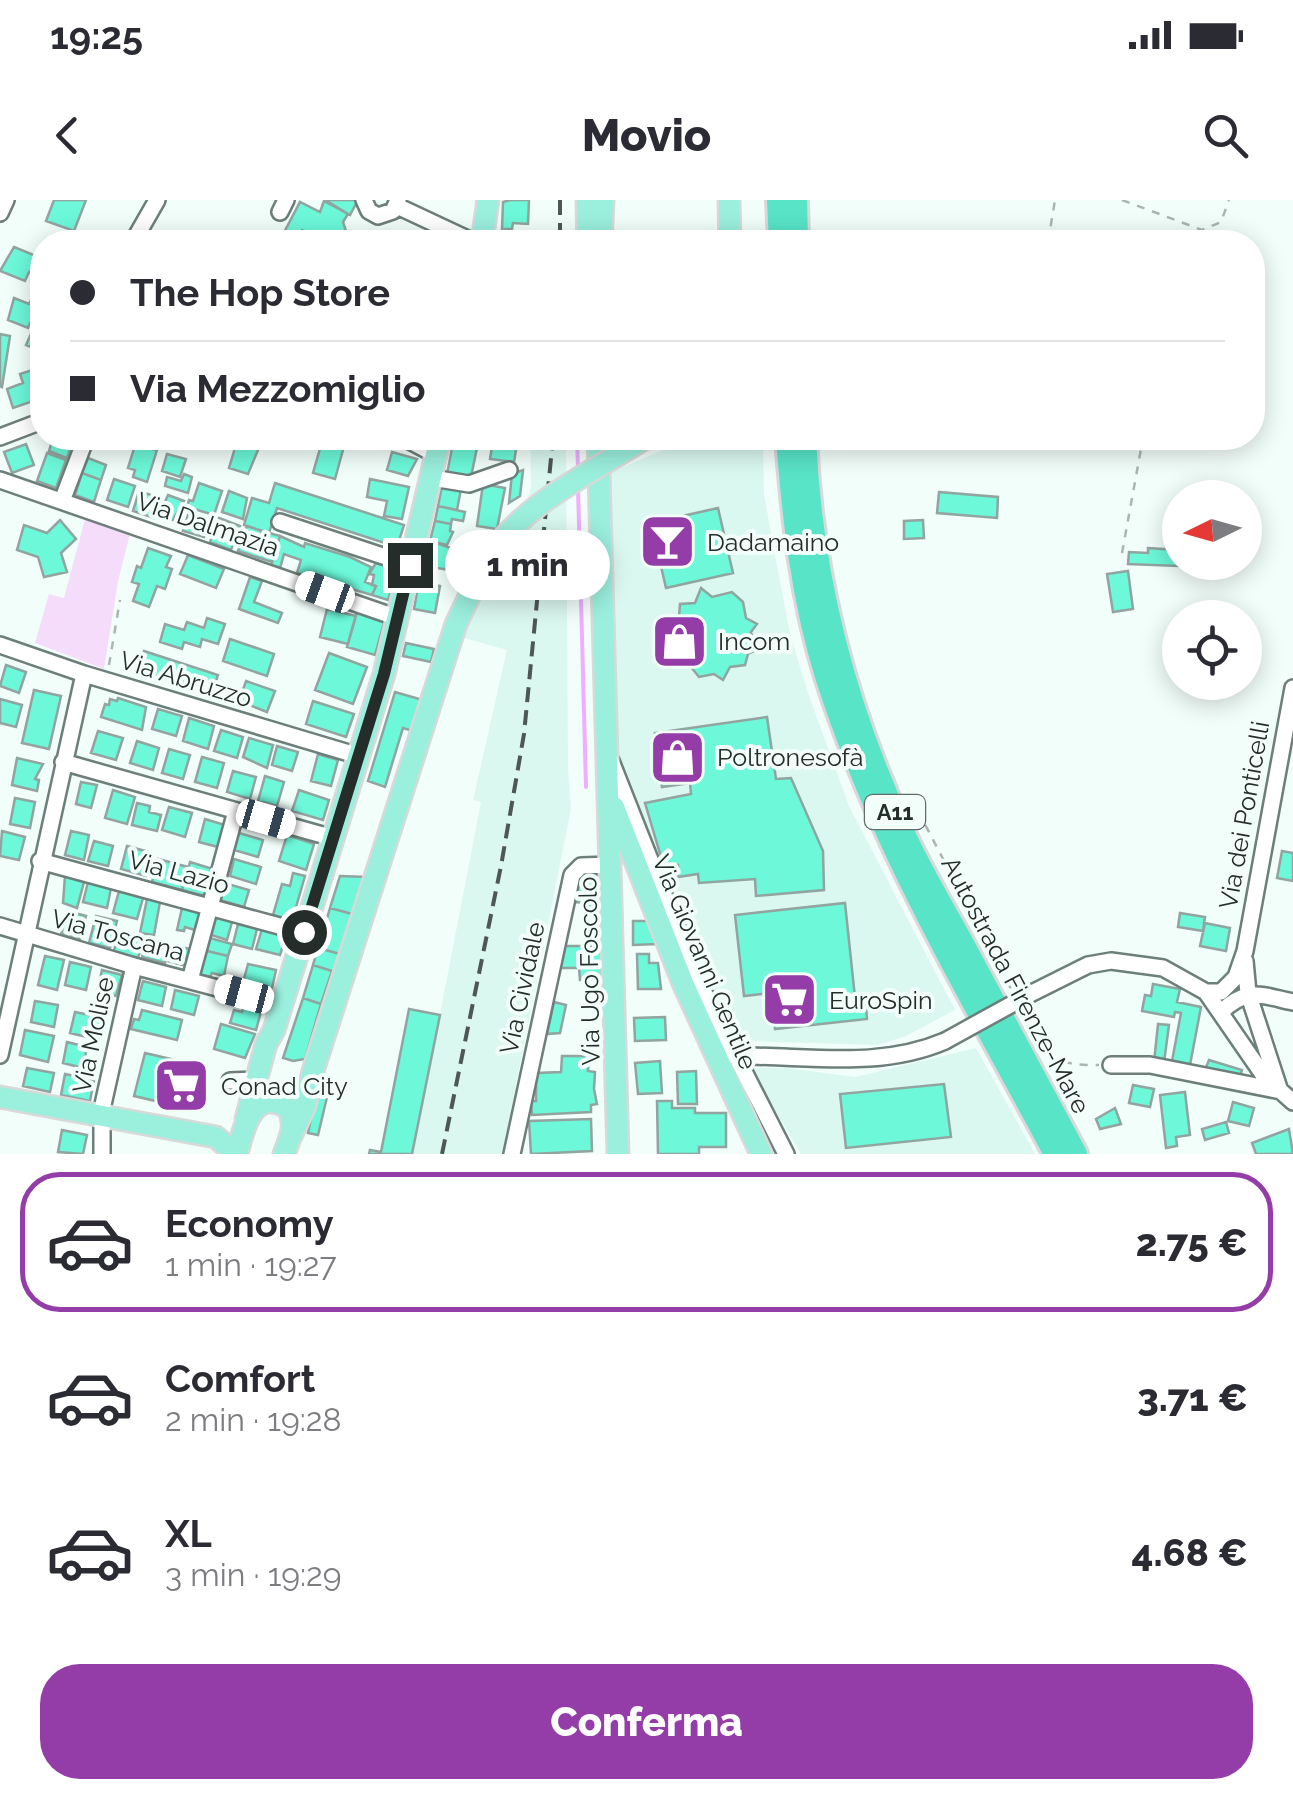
<!DOCTYPE html>
<html lang="it">
<meta charset="utf-8">
<style>
:root{--surface:#fff;--page:#f7f7f7;--text:#2b2b33;--muted:#7c7c81;--line:#e1e1e2;--accent:#943ca8}
body{margin:0;font-family:Raleway,sans-serif;background:var(--page);color:var(--text);height:100vh;display:flex;flex-direction:column;font-size:38px;white-space:nowrap}
*{box-sizing:border-box;margin:0}
p{font-size:32px;color:var(--muted)}
.icon{flex:none;width:55px;height:55px;fill:none;stroke:currentColor;stroke-width:2;stroke-linecap:round;stroke-linejoin:round}
.map{position:relative;height:954px;overflow:hidden}
.panel{display:flex;flex-direction:column;background:var(--surface);flex:1}
.panel>*{flex:none}
.banner{position:absolute;left:30px;top:30px;width:1235px;height:220px;border-radius:40px;box-shadow:0 5px 25px #0003;display:grid;align-content:center;height:220px;padding:0 40px;background:var(--surface)}
.needle{width:65px;rotate:265deg}
.fabs{position:absolute;left:1162px;top:280px;display:grid;gap:20px}
.fabs a{display:grid;place-items:center;width:100px;height:100px;border-radius:50%;background:var(--surface);box-shadow:0 5px 25px #0003;font-size:50px}
.end{position:absolute;width:45px;height:45px;margin:-22px;border:12px solid #252d2b;background:#fff;box-shadow:0 0 0 5px #fff}
.from{border-radius:50%}
.bubble{position:absolute;height:70px;border-radius:35px;background:var(--surface);box-shadow:0 5px 25px #0003;font-size:32px;font-weight:800;line-height:70px;text-align:center}
.car{position:absolute;width:30px;height:60px;margin:-30px -15px;border-radius:12px;box-shadow:0 0 8px 2px #0007;background:linear-gradient(#fff 24%,#345 0 40%,#fff 0 76%,#345 0 86%,#fff 0)}
.banner b{display:flex;align-items:center;gap:35px;height:95px;font-size:38px}
.banner b+b{border-top:2px solid var(--line)}
.banner i{width:25px;height:25px;background:var(--text)}
ul{padding:18px 0 0;list-style:none}
li{display:flex;align-items:center;gap:30px;height:140px;margin:0 20px 15px;padding:0 20px;border:5px solid transparent;border-radius:40px}
li div{flex:1}
li b{display:block;font-size:38px}
li em{font-style:normal;font-weight:800}
li.on{border-color:var(--accent)}
li>.icon{width:90px;height:90px;stroke-width:1.5}
.primary-button{display:flex;gap:20px;margin-top:auto;padding:20px 40px}
.primary-button a{flex:1;height:115px;border-radius:40px;background:var(--accent);color:#fff;font-size:40px;font-weight:800;line-height:115px;text-align:center}
.status{display:flex;justify-content:space-between;align-items:center;height:70px;padding:0 50px;background:var(--surface);direction:ltr}
.status svg{height:28px;fill:currentColor}
header{display:flex;justify-content:space-between;align-items:center;height:130px;padding:0 40px;background:var(--surface);font-size:45px;font-weight:800}
.map>svg:first-child{display:block}
.built{fill:#daf8f0}
.green{fill:#f5dcfb}
.lines{fill:none;stroke-linecap:round;stroke-linejoin:round}
.stream{stroke:#efaeff;stroke-width:4}
.building{fill:#6cf8d9;stroke:#91a49f;stroke-width:2.5}
.minor-casing{stroke:#6d7f7a;stroke-width:20}
.major-casing{stroke:#d8d9d9;stroke-width:25}
.highway-casing{stroke:#d8d9d9;stroke-width:28}
.path{stroke:#abb6b3;stroke-width:2.5;stroke-dasharray:8 8;stroke-linecap:butt}
.minor{stroke:#fff;stroke-width:15}
.major{stroke:#9befdd;stroke-width:20}
.highway{stroke:#58e4c7;stroke-width:22}
.rail{stroke:#4e5755;stroke-width:4;stroke-dasharray:15 8;stroke-linecap:butt}
.minor-bridge-casing{stroke:#6d7f7a;stroke-width:20;stroke-linecap:butt}
.major-bridge-casing{stroke:#d8d9d9;stroke-width:25;stroke-linecap:butt}
.minor-bridge{stroke:#fff;stroke-width:15}
.major-bridge{stroke:#9befdd;stroke-width:20}
.route{stroke:#252d2b;stroke-width:12}
.labels{text-anchor:middle;stroke-width:8;stroke-linejoin:round;paint-order:stroke}
.shield{fill:#f2fefa;stroke:#626c69;stroke-width:2.5}
.shield-label{font-size:22px;font-weight:bold;fill:#252d2b}
.street-label{font-size:25px;fill:#252d2b;stroke:#f2fefa}
.poi-label{font-size:25px;fill:#252d2b;stroke:#f2fefa;text-anchor:start}
</style>
<div class="status"><b>19:25</b><svg viewBox="0 0 49 12"><path d="M0 12V9h3v3zM5 12V6h3v6zM10 12V3h3v9zM15 12V0h3v12zM26 1h20v11H26zM47 4h2v5h-2z"/></svg></div>
<header><svg class="icon" aria-label="back" viewBox="0 0 24 24"><path d="M15 5l-7 7 7 7"/></svg>Movio<svg class="icon" aria-label="search" viewBox="0 0 24 24"><circle cx="10" cy="10" r="6"/><path d="M15 15l6 6"/></svg></header>
<div class="map">
<svg width="1293" height="954" viewBox="0 0 1293 954">
<rect width="100%" height="100%" fill="#f2fefa"/>
<path class="built" d="M530 238H566L568 567 571 609 502 954H413L481 602 473 600 507 450 461 437 498 357 520 329 531 287Z
M683 238H763L764 294 772 339 790 434 807 490 849 606 955 810 906 836 878 845 747 841 732 834 718 813 615 557 611 272 677 244Z
M976 848 1035 954H801L750 868H787L855 877Z"/>
<path class="green" d="M85 319 130 334 118 381 104 469 35 443 49 394 64 398Z"/>
<g class="lines">
<path class="stream" d="M577 238 578 268
M578 287 586 587"/>
</g>
<path class="building" d="M54 0H86L74 31 46 21Z
M325 0H358L350 15Z
M510 0H529L528 24 513 23 512 29H502L503 2Z
M324 1 348 14 343 22 346 31 336 34 331 42 302 30 296 42H279L300 2 320 12Z
M14 47 41 58 34 74 29 72 25 81 0 71Z
M14 98 29 104 32 98 42 102 41 151 26 145 35 125 30 123 28 128 8 120Z
M0 134 10 136 2 187 0 186Z
M38 168 42 181V198L13 208 7 189 23 183 20 174Z
M53 238H74L67 258 49 251Z
M238 238H263L248 274 229 268Z
M323 238 346 239 335 279 313 273Z
M454 238H479L471 277 447 274Z
M501 238H518L514 262 490 259 493 240 500 241Z
M137 239 154 244 152 249 157 250 147 282 133 277 135 270 128 268Z
M26 244 34 265 12 273 4 252Z
M392 252 417 259 408 276 387 270Z
M47 253 66 260 56 288 37 281Z
M167 254 186 259 180 277 162 271Z
M88 258 106 265 101 280 82 273Z
M523 270 520 296 509 303 512 274Z
M82 273 101 280 94 302 75 295Z
M184 274 192 277 188 293 165 286 167 277 181 281Z
M114 279 135 286 128 307 107 300Z
M370 279 409 287 402 319 384 316 387 301 367 297Z
M199 283 222 291 214 315 187 307 189 300 193 301Z
M275 283 404 325 397 347 277 308 269 333 244 325 252 298 269 303Z
M483 284 505 288 497 329 477 326Z
M442 286 461 289 457 310 438 306Z
M139 291 160 298 154 318 133 311Z
M229 291 247 298 243 319 222 312Z
M939 292 998 297 997 318 937 313Z
M168 295 184 301 173 320 159 315Z
M438 306 465 312 463 321 452 319 451 324 435 321Z
M718 308 733 373 666 388 651 323Z
M189 312 210 319 204 337 183 331Z
M219 318 240 326 231 350 210 342Z
M60 320 76 339 61 353 67 372 44 377 38 357 17 350 24 325 47 333Z
M923 320 924 338 904 339V321Z
M435 321 451 324 450 331 453 332 447 345 430 341Z
M247 326 262 331 260 337 264 339 266 332 280 336 272 362 238 351Z
M280 336 304 347 305 343 350 357 371 367 365 382 376 386 372 395 297 373 301 360 284 354 280 368 271 366Z
M430 341 454 349 450 370 424 366Z
M148 348 171 356 166 367 172 369 165 389 157 386 149 407 133 401 139 384 132 382 137 366 141 368Z
M1148 348 1178 350V366L1128 364 1129 352 1148 353Z
M188 355 224 369 216 388 180 374Z
M457 355 473 358 467 374 453 371Z
M376 363 398 368 388 400 372 395 376 386 372 385 374 375 369 374Z
M1128 371 1133 409 1113 412 1107 374Z
M250 377 262 381 254 402 282 413 278 423 239 409Z
M419 382 440 386 435 413 414 409Z
M701 388 712 397 732 392 743 402 746 418 757 424 751 432 756 450 748 454 745 465 730 467 723 480 714 474 699 477 691 467 682 465V452L666 444 674 436 670 422 679 417 680 404 695 403Z
M327 409 356 416 348 444 320 437Z
M357 411 385 419 375 455 347 447Z
M207 418 225 424 218 444 202 439 200 447 184 442 182 449 160 442 165 424 184 430 187 422 204 428Z
M230 439 274 454 267 476 223 461Z
M406 443 434 449 431 462 403 456Z
M144 451 218 475 212 494 138 470Z
M329 453 367 467 353 504 315 490Z
M6 465 26 472 19 493 0 486Z
M246 481 275 491 267 512 239 501Z
M34 490 61 496 49 549 22 543Z
M395 492 423 500 413 531 403 528 385 587 368 581Z
M118 498 146 507 142 530 101 517 105 504 109 505 110 499 117 501Z
M0 499 22 505 16 527 0 523Z
M313 501 354 514 346 537 306 524Z
M158 509 182 516 176 536 152 529Z
M767 517 776 579 791 578 823 651 824 690 756 696 755 679 699 683 698 674 678 677V665L664 667 645 603 691 594 690 583 662 587 655 533Z
M189 518 214 526 208 549 183 541Z
M221 530 243 537 237 558 214 551Z
M98 531 123 538 116 560 91 553Z
M249 538 273 545 267 568 243 557Z
M137 541 159 548 153 570 130 563Z
M277 546 298 552 292 571 272 565Z
M169 549 190 555 183 579 162 573Z
M318 554 338 560 331 586 311 581Z
M202 557 224 563 217 588 195 582Z
M17 558 43 564 35 579 39 580 37 591 12 585Z
M233 571 256 577 250 599 227 592Z
M265 576 284 582 277 606 258 601Z
M81 582 97 585 91 608 76 604Z
M113 590 135 597 127 624 105 618Z
M299 590 329 600 323 620 292 611Z
M15 598 35 602 30 628 10 624Z
M137 603 150 606 149 612 161 615 157 631 132 625Z
M169 607 192 613 185 637 162 630Z
M205 619 225 625 218 647 199 642Z
M2 631 25 637 19 660 0 656Z
M71 631 89 635 84 660 65 655Z
M239 633 263 640 258 657 234 650Z
M287 635 314 644 306 670 279 661Z
M94 641 113 646 108 666 88 661Z
M127 646 149 652 146 676 121 669Z
M1282 651 1293 653V681L1277 678Z
M158 659 188 667 182 690 152 682Z
M234 659 261 667 256 684 230 676Z
M190 662 213 669 205 696 182 690Z
M293 673 305 676 292 721 273 715 282 684 290 686Z
M580 675H601V715L589 714V703L573 702Z
M65 676 84 682 77 708 63 703Z
M340 676 367 677 356 715 330 708Z
M88 682 111 688 107 708 83 702Z
M221 682 249 690 244 707 216 699Z
M119 691 143 698 137 719 113 713Z
M147 699 160 702 154 735 140 733Z
M845 703 856 807 866 806 867 819 775 829 771 793 744 796 735 715Z
M182 708 203 714 198 731 185 727 184 731 177 730Z
M330 708 356 715 344 755 318 748Z
M67 711 86 716 80 739 61 734Z
M1180 713 1205 717 1203 731 1178 727Z
M96 716 117 721 110 748 89 743Z
M213 716 232 722 227 740 208 734Z
M633 721H649L658 744 633 745Z
M1205 723 1230 728 1226 751 1200 746Z
M238 724 257 729 252 749 233 744Z
M262 729 286 736 280 755 256 749Z
M119 731 144 737 138 758 114 751Z
M206 737 232 744 228 756 203 750Z
M146 740 169 746 165 763 142 757Z
M172 745 194 750 190 767 168 761Z
M565 746H601L602 779 580 780 579 768H560Z
M318 748 340 754 335 772 313 765Z
M203 750 228 756 224 776 212 773 210 777 196 774Z
M637 754H649V763H658L661 789H638Z
M45 756 64 760 57 790 38 785Z
M70 762 91 767 86 790 65 785Z
M248 764 276 770 271 793 242 786Z
M313 765 332 771 321 804 303 798Z
M102 770 122 775 116 796 97 791Z
M143 781 166 787 162 806 138 800Z
M1153 784 1180 789 1177 802 1201 807 1190 865 1172 861 1181 813 1175 812 1174 817 1142 811 1145 795 1151 796Z
M175 790 199 796 194 815 171 809Z
M303 798 321 804 305 859 293 861 283 858Z
M35 801 58 805 54 827 31 822Z
M554 802 566 805 560 833 547 834Z
M245 803 262 808 256 830 230 823 234 810 242 812Z
M409 809 440 815 412 954H369L370 950 381 952Z
M142 810 182 820 177 840 131 829 134 819 139 820Z
M75 812 104 818 100 840 70 833Z
M665 817 666 840 635 841 634 818Z
M221 824 255 834 245 858 214 849Z
M1158 824 1169 825 1164 863 1154 862Z
M25 830 54 836 48 862 20 855Z
M67 842 87 847 83 868 63 863Z
M145 853 201 866 190 909 134 896Z
M562 856H589L588 871 595 872 594 889 597 904 591 905V912L532 915 531 901H536V873L561 872Z
M1209 860 1242 870 1239 880 1205 870Z
M660 861 662 893 638 894 635 863Z
M27 868 54 873 50 892 23 886Z
M696 871 697 904H678L677 872Z
M65 874 94 880 90 901 61 895Z
M944 884 951 937 846 948 840 894Z
M1133 885 1154 889 1150 907 1129 903Z
M317 890 328 893 318 935 308 933Z
M1185 892 1190 935 1176 937 1177 946 1166 948 1160 895Z
M657 901H672V908H695V913H726V947H699V954H658Z
M1233 902 1254 908 1249 926 1228 921Z
M1115 908 1121 924 1100 929 1096 919Z
M591 919 592 951 531 954 529 921Z
M1226 922 1229 933 1205 940 1202 929Z
M1289 929 1293 954H1256L1252 943Z
M62 930 87 935 83 954 58 952Z"/>
<g class="lines">
<defs>
<path id="minor" d="M364 0 369 11 378 16 393 11 398 0
M397 6 474 42
M280 12 286 0
M0 13 6 0
M133 42 157 0
M0 237 42 221
M156 238 157 240
M404 238 436 255
M432 278 469 284 509 270
M0 280 398 418
M62 301 86 238
M280 322 410 365
M0 445 84 474 359 556
M611 561 698 781 786 954
M63 562 333 638
M40 661 305 733
M0 726 134 766 282 805
M1245 761 1248 793 1279 888
M190 780 236 611
M1206 792H1221L1236 777 1245 751 1293 488
M1032 793 1088 765 1111 761 1163 768 1206 792 1264 876 1293 902
M1221 812C1247 787 1260 795 1293 802
M0 855 84 474
M734 856C806 855 877 870 945 841
M1111 865H1150L1281 891
M230 881 255 880
M102 954V909L134 766
M512 954 572 675 581 666 611 665"/>
<path id="major" d="M587 0 588 42
M729 0 730 42
M482 42 488 0
M601 42 603 0
M598 238 618 954
M614 607 683 783 761 954
M0 897 216 937 235 954
M246 919 266 844 274 830 384 474 440 238
M291 936 305 906 313 871 456 424 486 361
M237 954C243 929 253 886 288 908 297 924 290 938 284 954"/>
<path id="highway" d="M778 0 780 42
M796 0 797 42
M787 238C793 318 802 399 826 476 880 646 972 798 1055 954
M805 238C811 377 847 514 907 640 923 674 943 707 961 740 999 811 1038 883 1076 954"/>
</defs>
<use href="#minor" class="minor-casing"/>
<use href="#major" class="major-casing"/>
<use href="#highway" class="highway-casing"/>
<path class="path" d="M1122 0 1202 30 1221 22 1229 0
M1048 42 1055 0
M1122 353 1143 238
M109 465 120 400
M918 611 1011 789
M1024 814C1045 855 1052 866 1099 865"/>
<use href="#minor" class="minor"/>
<use href="#major" class="major"/>
<use href="#highway" class="highway"/>
<path class="rail" d="M560 0V42
M442 954 501 666 524 534 553 238"/>
<defs>
<path id="minor-bridge" d="M945 841 1032 793"/>
<path id="major-bridge" d="M486 361C525 301 587 276 645 238"/>
</defs>
<use href="#minor-bridge" class="minor-bridge-casing"/>
<use href="#major-bridge" class="major-bridge-casing"/>
<use href="#minor-bridge" class="minor-bridge"/>
<use href="#major-bridge" class="major-bridge"/>
</g>
<g class="lines">
<path class="route" d="M304 732 384 474 410 365"/>
</g>
<defs>
<symbol id="bar-square" viewBox="-11 -11 22 22"><rect x="-9" y="-9" width="18" height="18" rx="4" fill="#943ca8" stroke="#f2fefa"/><path d="M-6-5H6L.8 .8V4.5H3.5V6h-7V4.5H-.8V.8Z" fill="#fff"/></symbol>
<symbol id="shop-square" viewBox="-11 -11 22 22"><rect x="-9" y="-9" width="18" height="18" rx="4" fill="#943ca8" stroke="#f2fefa"/><path d="M-5-2.5h2.3a2.7 3.5 0 0 1 5.4 0H5L5.5 6h-11ZM-1.5-2.5h3a1.5 2.3 0 0 0-3 0Z" fill="#fff"/></symbol>
<symbol id="supermarket-square" viewBox="-11 -11 22 22"><rect x="-9" y="-9" width="18" height="18" rx="4" fill="#943ca8" stroke="#f2fefa"/><path d="M-6-5.5h2.5l.6 2H6L4.5 2H-2.5L-4.4-4H-6ZM-1.5 3.2a1.3 1.3 0 1 0 .1 0ZM3 3.2a1.3 1.3 0 1 0 .1 0Z" fill="#fff"/></symbol>
</defs>
<g fill-rule="evenodd">
<use href="#bar-square" x="636" y="310" width="63" height="63"/>
<use href="#shop-square" x="648" y="410" width="63" height="63"/>
<use href="#shop-square" x="646" y="526" width="63" height="63"/>
<use href="#supermarket-square" x="758" y="768" width="63" height="63"/>
<use href="#supermarket-square" x="150" y="854" width="63" height="63"/>
</g>
<g class="labels">
<rect class="shield" x="865" y="595" width="60" height="34" rx="8"/>
<g class="shield-label">
<text x="895" y="620">A11</text>
</g>
<g class="street-label">
<text transform="translate(208 324) rotate(19)" y="9">Via Dalmazia</text>
<text transform="translate(186 479) rotate(17)" y="9">Via Abruzzo</text>
<text transform="translate(1244 615) rotate(-80)" y="9">Via dei Ponticelli</text>
<text transform="translate(179 672) rotate(15)" y="9">Via Lazio</text>
<text transform="translate(118 735) rotate(15)" y="9">Via Toscana</text>
<text transform="translate(705 762) rotate(67)" y="9">Via Giovanni Gentile</text>
<text transform="translate(589 771) rotate(-91)" y="9">Via Ugo Foscolo</text>
<text transform="translate(1016 785) rotate(62)" y="9">Autostrada Firenze-Mare</text>
<text transform="translate(522 788) rotate(-78)" y="9">Via Cividale</text>
<text transform="translate(93 835) rotate(-78)" y="9">Via Molise</text>
</g>
<g class="poi-label">
<text x="707" y="351">Dadamaino</text>
<text x="718" y="450">Incom</text>
<text x="717" y="566">Poltronesofà</text>
<text x="829" y="809">EuroSpin</text>
<text x="221" y="895">Conad City</text>
</g>
</g>
</svg>
<div class="fabs">
<a><svg class="needle" viewBox="-14 -14 28 28"><path d="M0-13l5 13h-10z" fill="#e53935"/><path d="M0 13l5-13h-10z" fill="#7c7c81"/></svg></a>
<a><svg class="icon" aria-label="locate" viewBox="0 0 24 24"><circle cx="12" cy="12" r="6"/><path d="M12 2v4M12 18v4M2 12h4M18 12h4"/></svg></a>
</div>
<i class="end from" style="left:304px;top:732px"></i>
<i class="end" style="left:410px;top:365px"></i>
<div class="bubble" style="left:445px;top:330px;width:165px">1 min</div>
<i class="car" style="left:325px;top:392px;rotate:290deg"></i>
<i class="car" style="left:266px;top:619px;rotate:106deg"></i>
<i class="car" style="left:244px;top:794px;rotate:285deg"></i>
<div class="banner">
<b><i class="from"></i>The Hop Store</b>
<b><i></i>Via Mezzomiglio</b>
</div>
</div>
<section class="panel">
<ul>
<li class="on"><svg class="icon" aria-label="car" viewBox="0 0 24 24"><path d="M5 17H2v-5l4-1 3-4h7l3 4 3 1v5h-3M9 17h6M6 11h13"/><circle cx="7" cy="17" r="2"/><circle cx="17" cy="17" r="2"/></svg><div><b>Economy</b><p>1 min · 19:27</p></div><em>2.75 €</em></li>
<li><svg class="icon" aria-label="car" viewBox="0 0 24 24"><path d="M5 17H2v-5l4-1 3-4h7l3 4 3 1v5h-3M9 17h6M6 11h13"/><circle cx="7" cy="17" r="2"/><circle cx="17" cy="17" r="2"/></svg><div><b>Comfort</b><p>2 min · 19:28</p></div><em>3.71 €</em></li>
<li><svg class="icon" aria-label="car" viewBox="0 0 24 24"><path d="M5 17H2v-5l4-1 3-4h7l3 4 3 1v5h-3M9 17h6M6 11h13"/><circle cx="7" cy="17" r="2"/><circle cx="17" cy="17" r="2"/></svg><div><b>XL</b><p>3 min · 19:29</p></div><em>4.68 €</em></li>
</ul>
<div class="primary-button"><a>Conferma</a></div>
</section>
